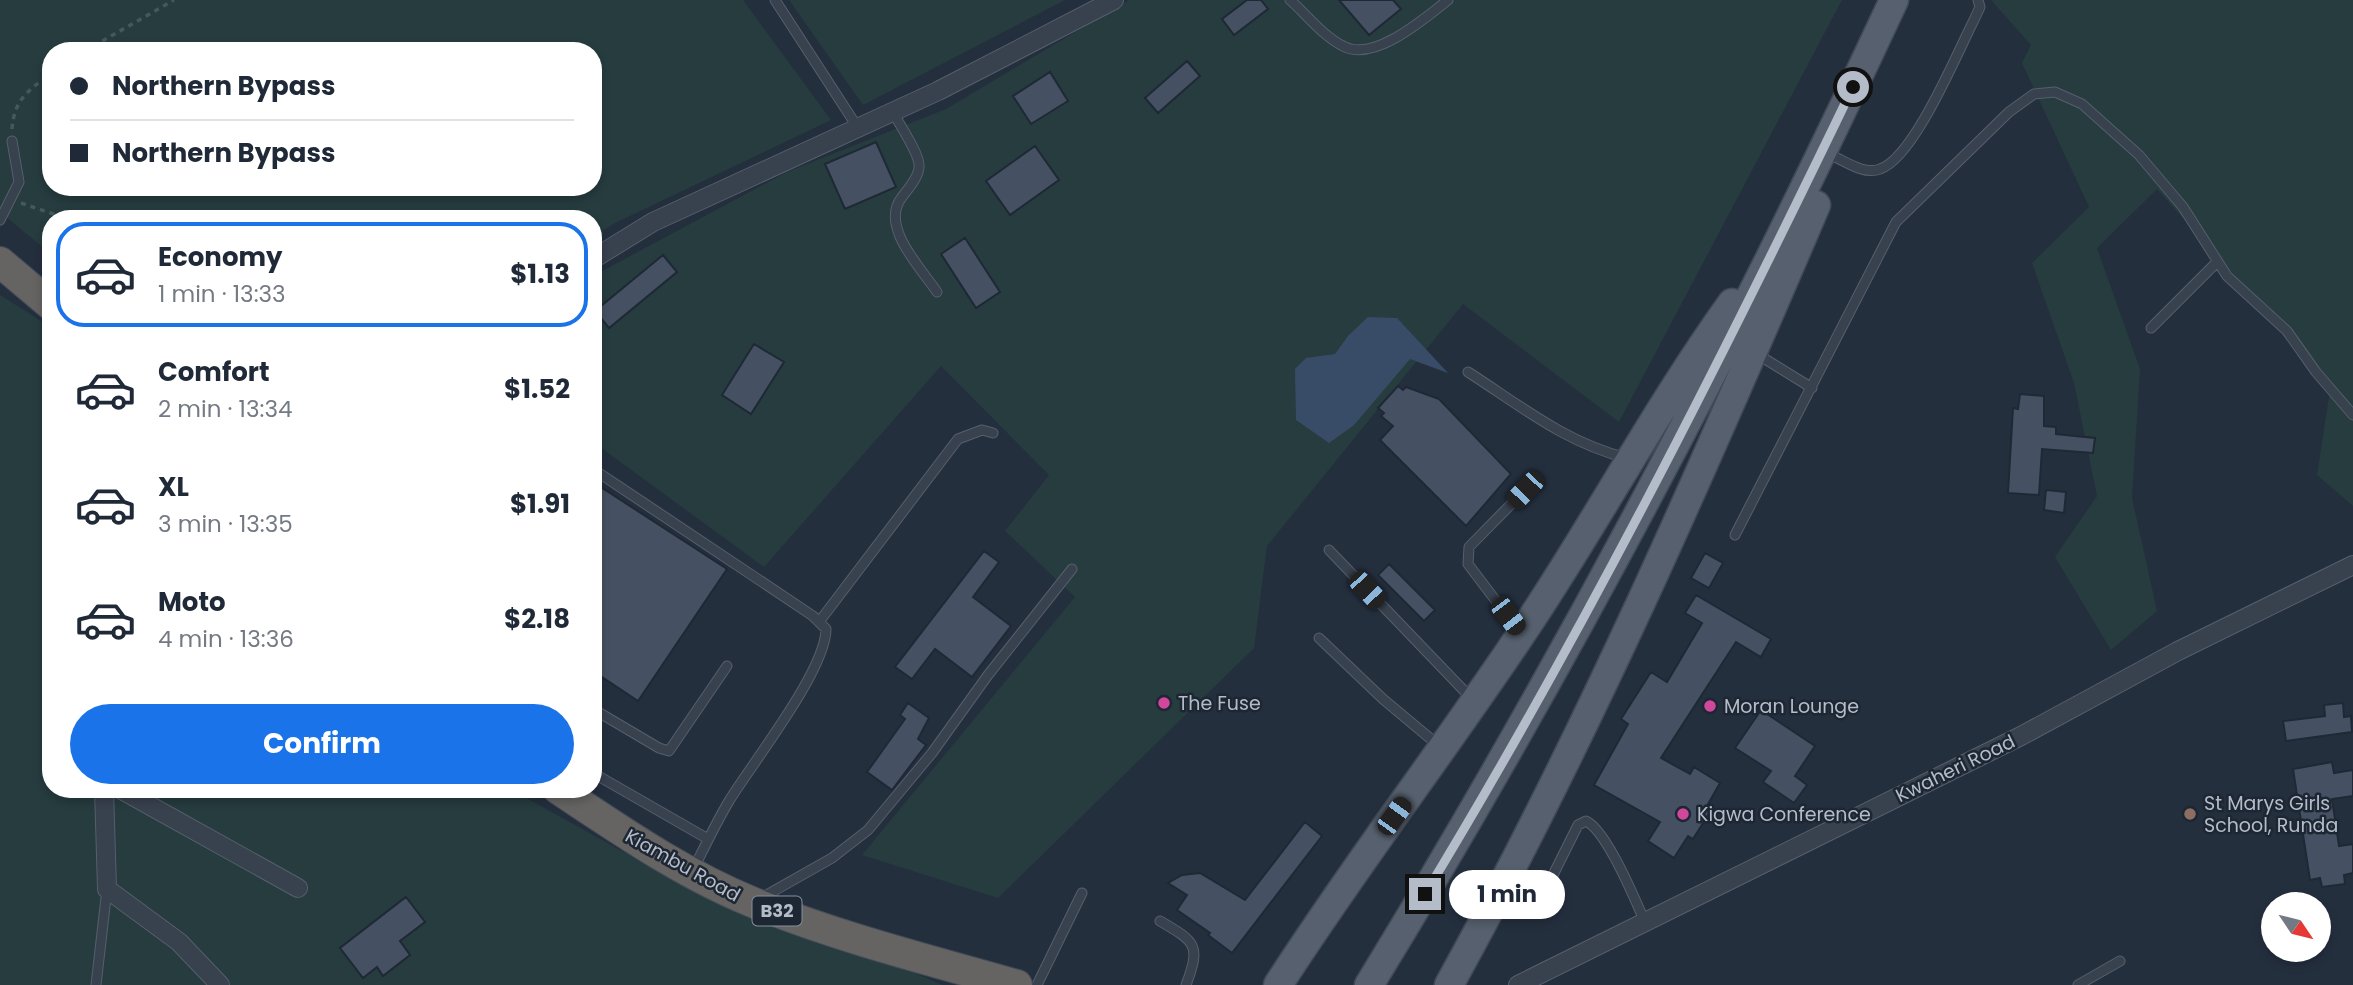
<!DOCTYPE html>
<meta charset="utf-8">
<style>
:root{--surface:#fff;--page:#f6f6f7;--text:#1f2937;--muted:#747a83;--line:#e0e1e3;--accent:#1a73e8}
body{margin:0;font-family:Poppins,sans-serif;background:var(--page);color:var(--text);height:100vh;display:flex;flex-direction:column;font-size:26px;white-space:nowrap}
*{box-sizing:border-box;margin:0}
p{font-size:23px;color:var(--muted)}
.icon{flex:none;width:38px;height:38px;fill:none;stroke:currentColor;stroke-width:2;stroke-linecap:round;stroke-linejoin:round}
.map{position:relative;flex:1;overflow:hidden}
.details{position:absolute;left:42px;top:210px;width:560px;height:588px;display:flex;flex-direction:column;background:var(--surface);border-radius:28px;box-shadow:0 4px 10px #0003}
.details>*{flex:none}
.guide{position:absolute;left:42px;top:42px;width:560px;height:154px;border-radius:28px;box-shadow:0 4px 10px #0003;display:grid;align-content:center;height:154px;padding:0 28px;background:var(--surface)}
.needle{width:46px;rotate:125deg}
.controls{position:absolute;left:2261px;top:892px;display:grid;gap:14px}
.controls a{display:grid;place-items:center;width:70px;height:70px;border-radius:50%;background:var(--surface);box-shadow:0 4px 10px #0003;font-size:35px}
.end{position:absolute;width:32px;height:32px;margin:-16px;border:9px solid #b4bcc9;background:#111;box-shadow:0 0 0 4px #111}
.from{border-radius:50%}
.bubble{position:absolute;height:49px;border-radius:24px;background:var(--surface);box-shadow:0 4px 10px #0003;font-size:23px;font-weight:700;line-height:49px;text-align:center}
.car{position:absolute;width:21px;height:42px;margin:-21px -10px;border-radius:9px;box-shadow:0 0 5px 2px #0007;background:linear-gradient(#222 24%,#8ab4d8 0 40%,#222 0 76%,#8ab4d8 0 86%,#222 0)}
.guide b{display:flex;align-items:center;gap:24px;height:66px;font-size:26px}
.guide b+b{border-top:2px solid var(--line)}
.guide i{width:18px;height:18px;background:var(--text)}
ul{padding:12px 0 0;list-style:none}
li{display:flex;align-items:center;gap:21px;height:105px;margin:0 14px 10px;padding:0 14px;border:4px solid transparent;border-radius:28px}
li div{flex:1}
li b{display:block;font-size:26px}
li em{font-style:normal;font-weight:700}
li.on{border-color:var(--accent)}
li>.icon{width:63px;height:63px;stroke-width:1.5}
.button{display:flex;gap:14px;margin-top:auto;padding:14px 28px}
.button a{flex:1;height:80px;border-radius:42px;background:var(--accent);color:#fff;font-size:28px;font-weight:700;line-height:80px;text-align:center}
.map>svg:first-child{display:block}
.green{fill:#263c3f;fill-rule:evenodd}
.water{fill:#394c67}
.building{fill:#455162;stroke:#1f2835;stroke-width:2}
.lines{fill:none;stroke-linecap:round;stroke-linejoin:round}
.service-casing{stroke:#565f6c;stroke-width:11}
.minor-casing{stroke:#565f6c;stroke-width:20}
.primary-casing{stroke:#414a57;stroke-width:31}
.trunk-casing{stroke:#434c59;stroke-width:32}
.path{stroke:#44595c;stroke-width:3.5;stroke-dasharray:5 5;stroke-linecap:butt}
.service{stroke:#38414e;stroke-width:9}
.minor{stroke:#38414e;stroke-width:18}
.primary{stroke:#56606e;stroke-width:28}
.trunk{stroke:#656462;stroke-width:30}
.route{stroke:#b4bcc9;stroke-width:9}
.hotel-dot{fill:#d1479c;stroke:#1d2633;stroke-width:2.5}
.education-dot{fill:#8d6e63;stroke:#1d2633;stroke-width:2.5}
.labels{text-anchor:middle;stroke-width:5;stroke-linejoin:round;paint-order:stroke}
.shield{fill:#1d2633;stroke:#878f9c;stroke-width:2}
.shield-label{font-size:18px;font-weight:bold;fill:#b4bcc9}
.poi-label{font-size:19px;fill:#b4bcc9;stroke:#1d2633;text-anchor:start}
.street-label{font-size:19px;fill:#b4bcc9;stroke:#1d2633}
</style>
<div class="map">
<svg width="2353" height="985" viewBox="0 0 2353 985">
<rect width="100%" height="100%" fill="#242f3e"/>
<path class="green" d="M0 0H743L831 120 613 224 593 238V219H51V254L0 212ZM51 51H593V187H51Z
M789 0H1065L863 105Z
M1129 0H1842L1619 422 1463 304 1267 546 1254 648 998 898 862 855 1075 597 1005 531 1049 475 941 366 764 567 593 442V276L787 172 946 109Z
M1991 0H2353V506L2317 475 2331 384 2157 189 2097 248 2140 369 2132 498 2157 611 2111 650 2055 557 2097 496 2074 383 2032 263 2089 207 2022 63 2031 45Z
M0 295 51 327V789H510L620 850 943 985H0Z"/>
<path class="water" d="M1368 317 1397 318 1448 373 1410 359 1354 425 1329 443 1296 420 1295 369 1306 358 1335 354 1348 336Z"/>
<path class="building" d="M1247 0H1261L1268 9 1234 35 1222 19Z
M1339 0H1393L1401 9 1369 35Z
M1187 61 1200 76 1158 113 1145 98Z
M1050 72 1068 101 1031 124 1013 96Z
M876 142 896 187 845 209 825 164Z
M1035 146 1059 180 1010 215 986 181Z
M965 238 1000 292 976 308 941 254Z
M663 255 677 272 609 328 595 311Z
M754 344 784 362 751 414 722 395Z
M1398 386 1403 390 1406 387 1439 399 1511 474 1466 526 1380 440 1393 426 1381 416 1384 413 1378 408Z
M2020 394 2044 396V426L2056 427V434L2095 438 2093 453 2042 449 2039 495 2008 493 2013 408 2018 409Z
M593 482 727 569 638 701 593 671Z
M2046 490 2066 492 2064 513 2044 510Z
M984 551 999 562 973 597 1011 626 972 677 935 649 912 679 895 667Z
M1705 553 1723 563 1709 588 1691 578Z
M1389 564 1435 610 1424 621 1378 575Z
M1696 595 1771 639 1761 657 1736 642 1661 758 1690 774 1694 767 1720 783 1707 806 1712 809 1693 839 1688 836 1674 858 1648 841 1660 822 1594 785 1628 724 1621 719 1651 672 1667 682 1702 623 1685 613Z
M908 703 929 718 918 739 926 745 892 790 867 772 905 719 900 715Z
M2343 703 2344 717 2351 716 2352 732 2286 741 2283 721 2325 716 2324 705Z
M1761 710 1815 746 1795 776 1807 785 1794 803 1763 782 1771 771 1735 748Z
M2332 762 2334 773 2353 770V796L2332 799 2339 846 2353 844V873L2344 875 2345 884 2322 887 2320 878 2310 880 2293 769Z
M1305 822 1322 836 1232 953 1208 935 1210 933 1177 910 1187 895 1168 883 1182 875 1200 873 1245 900Z
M406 897 425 922 400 941 410 955 383 976 377 967 363 978 340 948Z"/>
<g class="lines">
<defs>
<path id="service" d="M775 0 858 128
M1290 0C1307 15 1323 36 1343 46 1374 63 1425 18 1448 0
M893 112C899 124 919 153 919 165 920 176 908 189 902 197 879 226 921 268 937 292
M1835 157C1848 163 1865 175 1880 169 1914 158 1957 53 1974 20L1980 7 1978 0
M0 220 19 182 12 141
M2151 328 2217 262
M1757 354 1812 388
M1468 372C1521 406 1566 443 1627 458
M593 469 813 616 826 629C826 670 753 762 729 801 716 823 705 846 694 868
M1735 535 1896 222 2009 112 2034 94 2055 92 2082 104 2139 155 2183 207 2227 276 2287 331 2316 372 2353 415
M1329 550 1472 699
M819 622 958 439 982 430 993 433
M1518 630 1468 564 1469 547 1525 490
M1319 638 1383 699 1438 745
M593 709 659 748 669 751 727 666
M593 773 708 839
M1550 881 1578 825 1586 821C1607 831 1635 900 1645 922
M763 897 832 858 868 830 932 753 988 675 1072 569
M1160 921C1196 942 1201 945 1186 985
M96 985 107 889
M1037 985 1082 893
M2078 985 2120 961"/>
<path id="minor" d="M593 259 653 222 938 91 1114 0
M104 789 107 889 179 942 220 985
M120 789 298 888
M1518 985 2021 736 2178 651 2353 565"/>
<path id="primary" d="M1278 985C1357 862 1447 746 1528 624 1598 519 1658 406 1732 303
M1369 985C1564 667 1737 338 1894 0
M1449 985C1588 733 1703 469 1816 205"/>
<path id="trunk" d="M0 262 51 305
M558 789C620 830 683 874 752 902 837 937 929 960 1017 985"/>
</defs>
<use href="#service" class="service-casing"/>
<use href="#minor" class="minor-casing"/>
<use href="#primary" class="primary-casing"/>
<use href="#trunk" class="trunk-casing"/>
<path class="path" d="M85 51 174 0
M12 129C14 100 28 90 51 74
M21 203 68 219"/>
<use href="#service" class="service"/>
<use href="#minor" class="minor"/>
<use href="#primary" class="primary"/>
<use href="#trunk" class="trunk"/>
</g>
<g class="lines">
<path class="route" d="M1425 894C1583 634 1721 361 1853 87"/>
</g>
<g class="hotel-dot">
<circle cx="1164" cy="703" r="7"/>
<circle cx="1710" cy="706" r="7"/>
<circle cx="1683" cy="814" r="7"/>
</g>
<circle class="education-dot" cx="2190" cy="814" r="7"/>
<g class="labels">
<rect class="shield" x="752.5" y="896.5" width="49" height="29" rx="5"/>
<g class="shield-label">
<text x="777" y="917">B32</text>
</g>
<g class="poi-label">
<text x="1178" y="710">The Fuse</text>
<text x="1724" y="713">Moran Lounge</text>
<text x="2204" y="810">St Marys Girls<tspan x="2204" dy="22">School, Runda</tspan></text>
<text x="1697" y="821">Kigwa Conference</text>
</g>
<g class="street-label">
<text transform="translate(1955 768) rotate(-26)" y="7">Kwaheri Road</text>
<text transform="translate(683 865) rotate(29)" y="7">Kiambu Road</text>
</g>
</g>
</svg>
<div class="controls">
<a><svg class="needle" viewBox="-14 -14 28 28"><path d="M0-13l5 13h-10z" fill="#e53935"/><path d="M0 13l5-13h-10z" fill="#747a83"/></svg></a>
</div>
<i class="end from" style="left:1853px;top:87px"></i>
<i class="end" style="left:1425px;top:894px"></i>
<div class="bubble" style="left:1449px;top:870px;width:116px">1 min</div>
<i class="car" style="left:1525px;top:490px;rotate:224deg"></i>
<i class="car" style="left:1367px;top:590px;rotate:137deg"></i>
<i class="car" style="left:1508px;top:616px;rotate:143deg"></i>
<i class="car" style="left:1394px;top:816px;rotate:36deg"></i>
<div class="guide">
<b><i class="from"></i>Northern Bypass</b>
<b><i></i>Northern Bypass</b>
</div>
<section class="details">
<ul>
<li class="on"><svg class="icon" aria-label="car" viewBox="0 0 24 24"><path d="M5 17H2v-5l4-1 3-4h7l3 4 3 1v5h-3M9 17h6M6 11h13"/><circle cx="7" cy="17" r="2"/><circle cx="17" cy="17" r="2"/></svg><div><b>Economy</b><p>1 min · 13:33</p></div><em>$1.13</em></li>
<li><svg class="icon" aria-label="car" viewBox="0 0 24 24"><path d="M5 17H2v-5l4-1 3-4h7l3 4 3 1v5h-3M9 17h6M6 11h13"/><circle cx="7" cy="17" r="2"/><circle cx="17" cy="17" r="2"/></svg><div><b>Comfort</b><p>2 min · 13:34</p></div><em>$1.52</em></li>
<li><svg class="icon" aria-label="car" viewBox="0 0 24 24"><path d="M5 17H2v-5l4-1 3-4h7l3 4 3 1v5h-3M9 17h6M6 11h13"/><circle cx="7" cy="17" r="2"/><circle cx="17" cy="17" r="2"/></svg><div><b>XL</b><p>3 min · 13:35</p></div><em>$1.91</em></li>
<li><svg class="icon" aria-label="car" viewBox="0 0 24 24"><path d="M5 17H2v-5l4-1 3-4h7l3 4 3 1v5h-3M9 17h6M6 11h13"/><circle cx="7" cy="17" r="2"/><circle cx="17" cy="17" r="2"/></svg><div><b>Moto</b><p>4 min · 13:36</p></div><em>$2.18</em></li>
</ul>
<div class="button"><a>Confirm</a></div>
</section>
</div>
